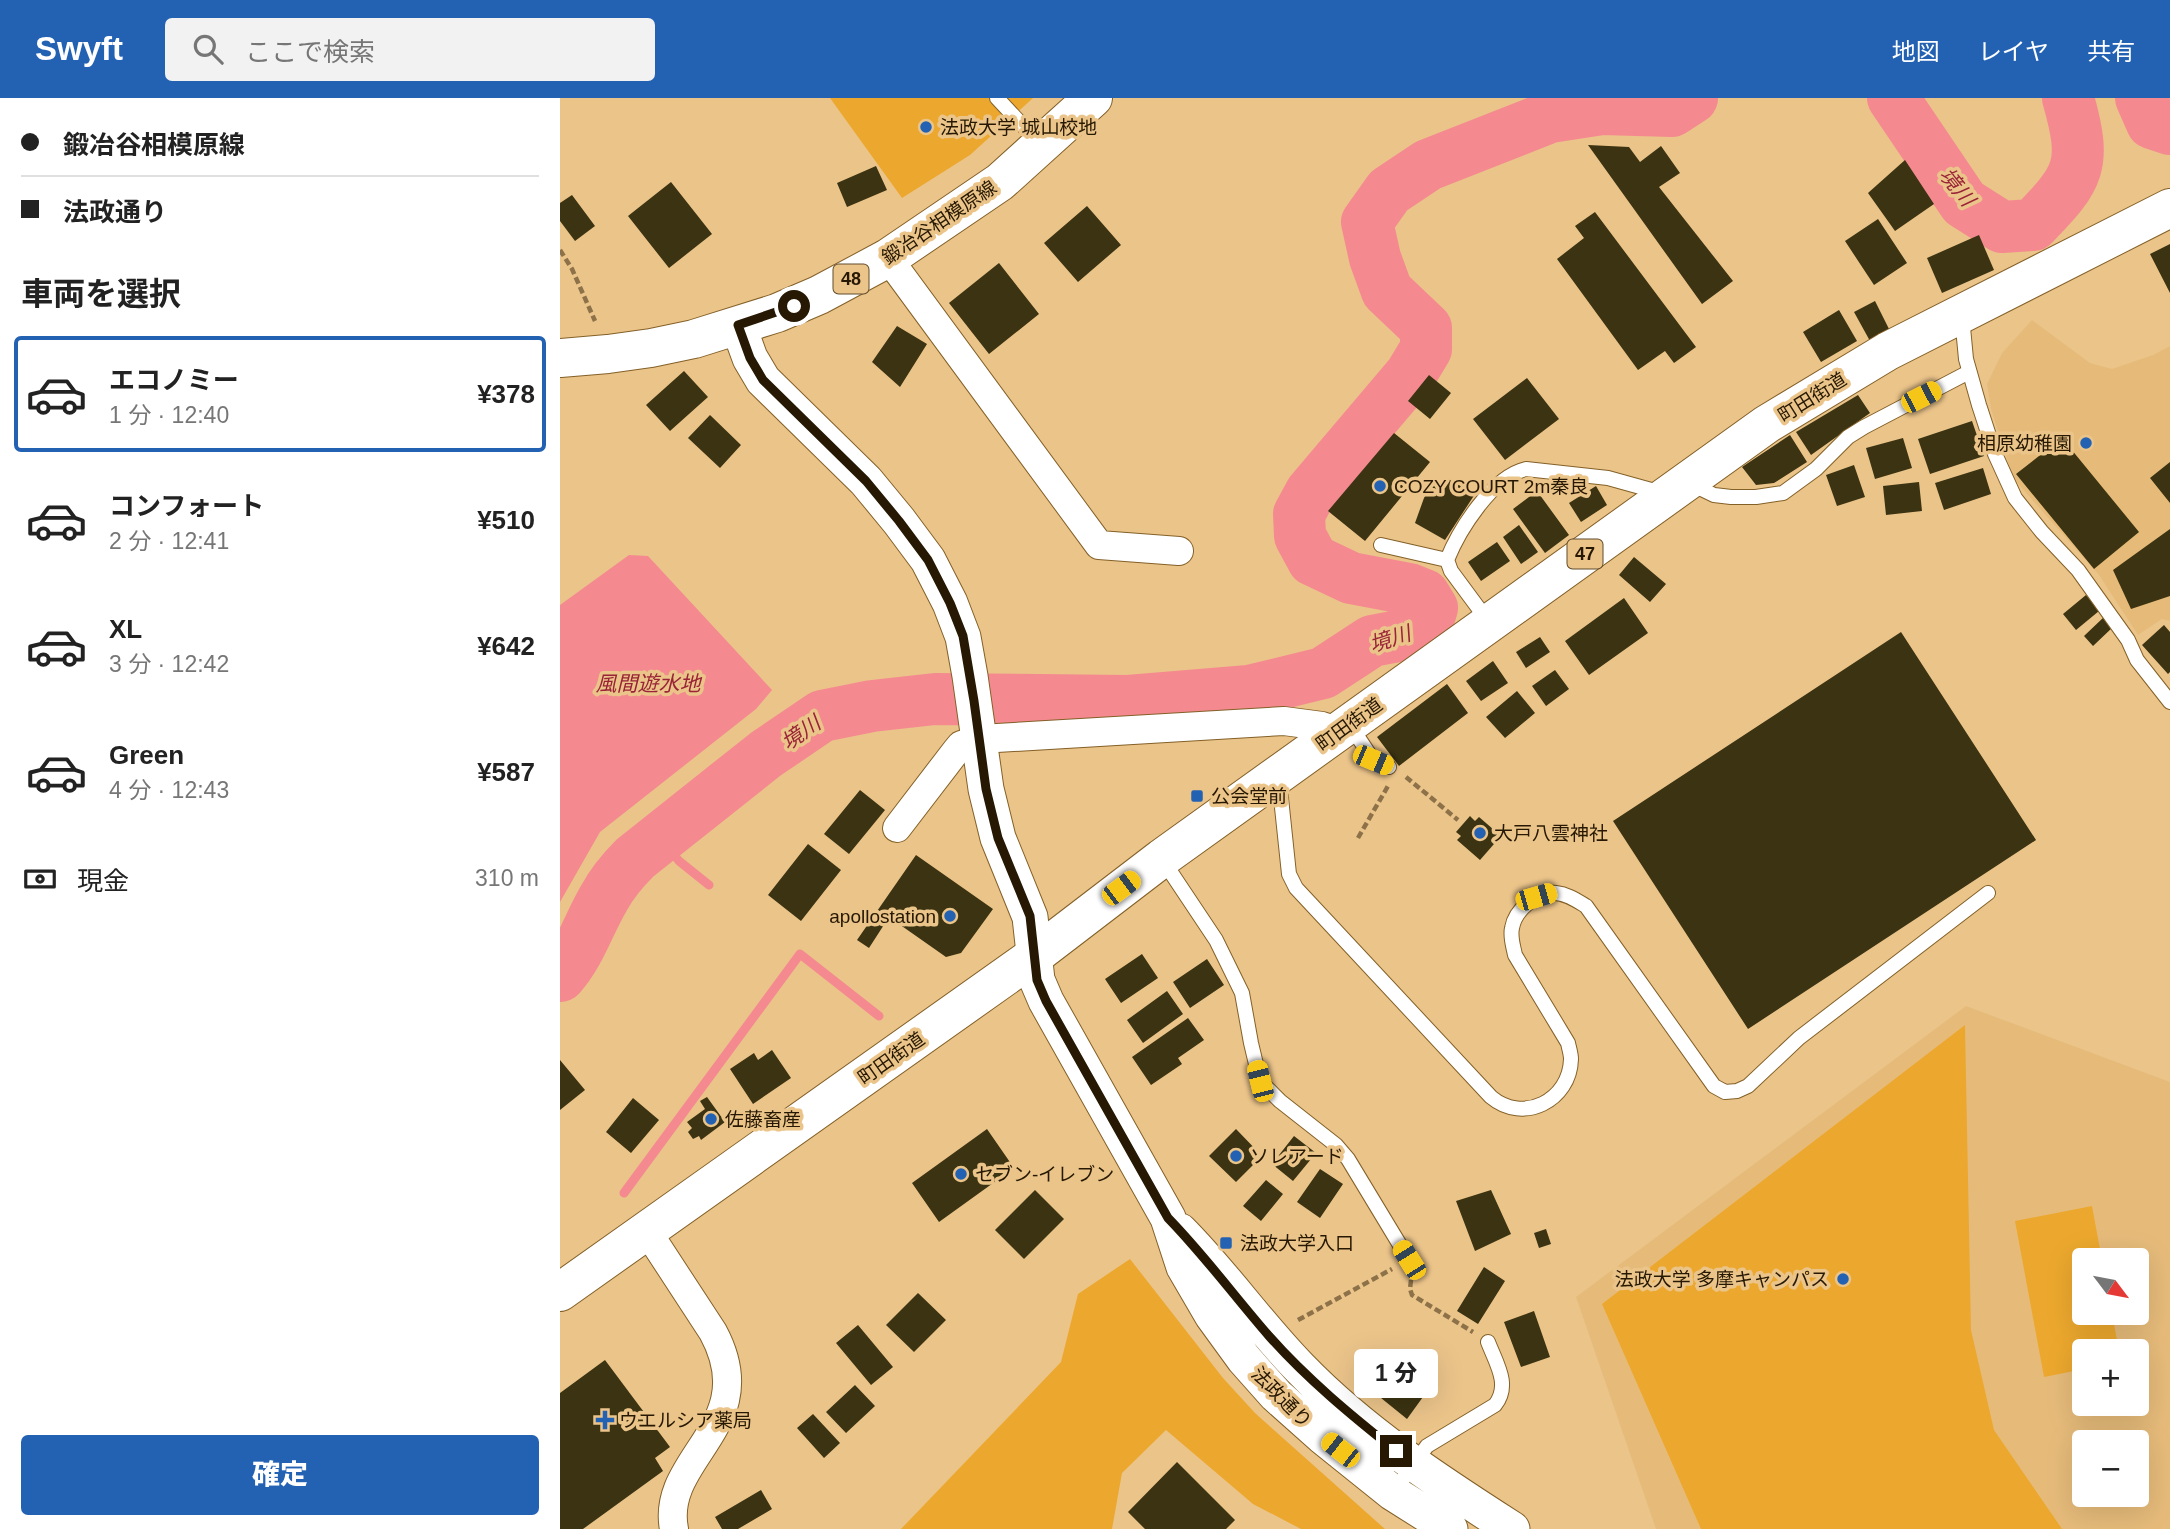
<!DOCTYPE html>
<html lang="ja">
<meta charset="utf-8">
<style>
:root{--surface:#fff;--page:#f2f2f2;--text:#222;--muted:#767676;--line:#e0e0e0;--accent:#2362b3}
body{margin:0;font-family:Helvetica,"Noto Sans JP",sans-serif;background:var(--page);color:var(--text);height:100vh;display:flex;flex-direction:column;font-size:26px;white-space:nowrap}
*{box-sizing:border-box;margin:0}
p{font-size:23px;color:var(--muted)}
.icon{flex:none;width:38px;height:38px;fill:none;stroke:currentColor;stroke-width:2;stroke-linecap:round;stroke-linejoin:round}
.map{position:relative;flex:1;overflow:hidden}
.drawer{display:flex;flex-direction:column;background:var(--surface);width:560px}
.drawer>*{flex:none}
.guide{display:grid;align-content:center;height:154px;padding:0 21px;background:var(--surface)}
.needle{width:46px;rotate:122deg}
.controls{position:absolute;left:1512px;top:1150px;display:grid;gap:14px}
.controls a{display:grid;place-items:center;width:77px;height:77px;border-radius:7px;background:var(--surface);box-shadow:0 7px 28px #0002;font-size:35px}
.end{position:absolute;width:32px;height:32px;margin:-16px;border:9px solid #261802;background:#fff;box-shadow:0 0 0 4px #fff}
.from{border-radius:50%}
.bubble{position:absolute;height:49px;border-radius:7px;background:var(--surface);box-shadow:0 7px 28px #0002;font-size:23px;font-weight:800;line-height:49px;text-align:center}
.car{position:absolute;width:21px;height:42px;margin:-21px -10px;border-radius:9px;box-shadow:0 0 5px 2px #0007;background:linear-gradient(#f5c518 24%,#345 0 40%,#f5c518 0 76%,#345 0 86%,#f5c518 0)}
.guide b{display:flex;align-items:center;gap:24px;height:66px;font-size:26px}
.guide b+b{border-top:2px solid var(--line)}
.guide i{width:18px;height:18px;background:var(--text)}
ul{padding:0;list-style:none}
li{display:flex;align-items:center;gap:21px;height:116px;margin:0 14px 10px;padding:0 7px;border:4px solid transparent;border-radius:7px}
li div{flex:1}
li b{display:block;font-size:26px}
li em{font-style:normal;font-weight:800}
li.current{border-color:var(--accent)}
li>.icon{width:63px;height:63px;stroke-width:1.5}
h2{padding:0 21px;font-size:32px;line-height:84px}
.pay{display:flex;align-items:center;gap:18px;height:77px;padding:0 21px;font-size:26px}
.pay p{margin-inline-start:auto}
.primary-button{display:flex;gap:14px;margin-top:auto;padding:14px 21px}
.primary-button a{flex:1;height:80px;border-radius:7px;background:var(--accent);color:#fff;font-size:28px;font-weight:800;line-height:80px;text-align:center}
header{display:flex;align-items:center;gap:42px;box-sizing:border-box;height:98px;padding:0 35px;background:var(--accent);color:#fff}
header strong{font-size:33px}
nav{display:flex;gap:38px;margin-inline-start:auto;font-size:24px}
.search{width:490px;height:63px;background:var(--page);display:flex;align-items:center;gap:18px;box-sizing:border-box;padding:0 24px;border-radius:7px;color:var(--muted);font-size:26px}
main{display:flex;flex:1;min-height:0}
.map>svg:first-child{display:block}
.built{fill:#e6bb7a;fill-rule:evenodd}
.green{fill:#eca82e}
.water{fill:#f48a90}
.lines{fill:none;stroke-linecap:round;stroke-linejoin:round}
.stream{stroke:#f48a90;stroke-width:9}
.river{stroke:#f48a90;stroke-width:52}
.building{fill:#3b3311}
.service-casing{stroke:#836027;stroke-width:16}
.minor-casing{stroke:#836027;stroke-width:30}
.tertiary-casing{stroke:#836027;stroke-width:37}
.primary-casing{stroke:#836027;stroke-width:40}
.path{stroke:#8d7249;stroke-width:4.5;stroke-dasharray:7 3.5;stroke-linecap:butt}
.service{stroke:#fff;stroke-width:14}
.minor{stroke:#fff;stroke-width:28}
.tertiary{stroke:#fff;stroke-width:35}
.primary{stroke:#fff;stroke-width:38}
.route{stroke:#261802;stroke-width:9}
.poi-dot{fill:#2362b3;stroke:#ebc48a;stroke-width:2.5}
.labels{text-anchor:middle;stroke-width:7;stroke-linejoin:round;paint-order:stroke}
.shield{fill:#ebc48a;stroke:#614c2b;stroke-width:2}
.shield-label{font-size:18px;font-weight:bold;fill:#261802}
.poi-label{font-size:19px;fill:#261802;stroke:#ebc48a;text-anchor:start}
.street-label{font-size:19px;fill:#261802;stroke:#ebc48a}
.water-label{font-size:21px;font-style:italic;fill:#992337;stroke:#ebc48a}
</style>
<header>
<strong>Swyft</strong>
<div class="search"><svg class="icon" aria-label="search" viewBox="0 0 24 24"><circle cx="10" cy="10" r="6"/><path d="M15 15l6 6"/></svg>ここで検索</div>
<nav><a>地図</a><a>レイヤ</a><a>共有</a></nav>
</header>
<main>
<section class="drawer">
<div class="guide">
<b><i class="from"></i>鍛冶谷相模原線</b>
<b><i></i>法政通り</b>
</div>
<h2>車両を選択</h2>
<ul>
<li class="current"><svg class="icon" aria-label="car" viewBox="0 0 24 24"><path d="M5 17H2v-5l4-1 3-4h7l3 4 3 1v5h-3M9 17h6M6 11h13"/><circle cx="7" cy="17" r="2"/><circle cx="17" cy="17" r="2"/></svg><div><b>エコノミー</b><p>1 分 · 12:40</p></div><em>¥378</em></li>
<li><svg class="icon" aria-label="car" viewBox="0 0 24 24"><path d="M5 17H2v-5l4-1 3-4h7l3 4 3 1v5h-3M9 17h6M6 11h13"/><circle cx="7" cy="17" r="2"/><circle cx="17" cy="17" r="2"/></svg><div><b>コンフォート</b><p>2 分 · 12:41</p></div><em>¥510</em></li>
<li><svg class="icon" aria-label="car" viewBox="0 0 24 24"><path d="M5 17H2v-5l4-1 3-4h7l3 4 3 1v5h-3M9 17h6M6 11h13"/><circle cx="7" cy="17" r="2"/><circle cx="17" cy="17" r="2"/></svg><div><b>XL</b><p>3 分 · 12:42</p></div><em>¥642</em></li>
<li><svg class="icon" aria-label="car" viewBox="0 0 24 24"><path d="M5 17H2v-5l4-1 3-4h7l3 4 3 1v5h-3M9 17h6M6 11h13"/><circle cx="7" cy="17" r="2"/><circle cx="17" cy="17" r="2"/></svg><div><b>Green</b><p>4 分 · 12:43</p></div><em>¥587</em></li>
</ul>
<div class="pay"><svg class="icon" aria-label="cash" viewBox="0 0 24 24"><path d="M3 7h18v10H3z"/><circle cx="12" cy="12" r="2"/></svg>現金<p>310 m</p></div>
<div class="primary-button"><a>確定</a></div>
</section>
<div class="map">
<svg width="1610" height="1431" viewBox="0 0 1610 1431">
<rect width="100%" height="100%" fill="#ebc48a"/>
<path class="built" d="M1472 222 1530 265 1552 271 1593 257 1610 248V523L1602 521 1578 537 1539 477 1453 380 1431 311 1427 286 1442 255Z
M1406 908 1610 984V1431H1096L1016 1199ZM1524 1162H1577V1214H1524ZM1524 1253H1577V1306H1524ZM1524 1344H1577V1396H1524Z"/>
<path class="green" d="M270 0H473L410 57 342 100Z
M1405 927 1411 1232 1434 1332 1502 1431H1141L1042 1206Z
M1532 1108 1542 1162H1524V1214L1552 1215 1559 1253H1524V1271L1484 1279 1455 1123Z
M570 1161 663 1280 695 1315 825 1431H741L693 1406 606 1332 562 1375 552 1431H341L501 1264 518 1196Z"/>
<path class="water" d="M69 457 88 458 212 592 196 611 40 734 0 804V507Z"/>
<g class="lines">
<path class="stream" d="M100 740 119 763 149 787
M64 1095 240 856 319 918"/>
<path class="river" d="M1333 0 1404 105 1442 129 1473 127C1520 79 1527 67 1508 0
M1581 0 1592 25 1610 31
M0 878C20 856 29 825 44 800 52 785 63 772 75 760L206 656 262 618 312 608 375 601 568 603 689 593 763 575 812 543 854 535 867 526 872 510 864 497 849 491 791 480 753 462 740 438 739 416 751 394 851 276 866 251V230L827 193 815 160 807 124 829 93 868 67 990 19 1042 11 1112 13 1132 0"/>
</g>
<path class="building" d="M1028 47 1069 49 1080 64 1101 48 1120 75 1099 89 1173 183 1142 206Z
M1345 62 1374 106 1335 133 1308 95Z
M316 68 327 92 287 109 277 85Z
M111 84 152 136 109 170 68 118Z
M12 97 35 128 15 143 0 123V105Z
M527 108 561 147 518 184 484 145Z
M1035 114 1136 249 1114 265 1105 253 1078 272 997 161 1024 140 1015 128Z
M1318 121 1347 165 1314 187 1285 143Z
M1419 137 1434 172 1382 195 1367 160Z
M1610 146V195L1590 156Z
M439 165 479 216 429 256 389 205Z
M1315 203 1330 233 1310 243 1294 214Z
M1279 212 1297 243 1261 264 1243 234Z
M337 228 367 246 340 289 312 264Z
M124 273 148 299 110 333 86 307Z
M869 277 891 295 870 321 848 303Z
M967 280 999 321 945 362 913 321Z
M1298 297 1310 315 1251 357 1236 334Z
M150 317 181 347 160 370 128 340Z
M1412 323 1424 358 1370 376 1358 341Z
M834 335 870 364 805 443 768 413Z
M1230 337 1247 364 1214 385 1196 387 1182 369Z
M1343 340 1352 370 1315 381 1306 350Z
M1502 340 1579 434 1534 471 1456 376Z
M1610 364V405L1590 380Z
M1294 367 1305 399 1277 408 1266 377Z
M1423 370 1431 396 1384 412 1375 385Z
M888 381 915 396 885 442 855 425 864 400 872 386Z
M1359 384 1362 413 1326 417 1323 388Z
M1036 388 1047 407 1021 424 1009 405Z
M977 393 1009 437 985 455 953 411Z
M959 427 978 454 961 466 943 439Z
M1610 431V498L1571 511 1553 472Z
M937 444 950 463 921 483 908 464Z
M1074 459 1106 486 1090 504 1059 477Z
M1526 497 1539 513 1516 532 1503 516Z
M1064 500 1088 535 1029 577 1005 543Z
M1544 519 1553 529 1533 548 1524 538Z
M1604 527 1610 534V574L1608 576 1582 547Z
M1341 534 1476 742 1188 931 1053 723Z
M980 539 990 554 966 570 956 554Z
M933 563 948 585 921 603 906 583Z
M995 572 1009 591 986 608 972 588Z
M887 586 908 615 839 668 817 639Z
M957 593 975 615 945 640 926 619Z
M300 692 325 712 289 756 264 736Z
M910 718 915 723 919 719 941 738 920 762 897 742 901 738 896 734Z
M248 746 281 772 241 823 208 797Z
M356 757 433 811 401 855 386 859 329 819 309 850 297 842Z
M582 856 598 880 561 905 545 881Z
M647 861 664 887 630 910 613 884Z
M607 893 623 916 583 945 567 922Z
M628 920 644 942 618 960 622 966 591 987 572 959Z
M212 952 231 980 193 1006 170 971 194 955 198 962Z
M0 962 25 992 0 1012Z
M147 999 165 1024 141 1042 139 1038 133 1041 128 1034 132 1030 127 1024 145 1011 140 1003Z
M73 1000 99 1022 71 1055 46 1034Z
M427 1031 454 1070 379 1124 352 1085Z
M676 1031 702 1058 676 1084 649 1058Z
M734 1038 756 1055 733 1083 712 1066Z
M760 1071 783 1086 760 1120 737 1104Z
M706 1082 723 1096 701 1123 683 1108Z
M475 1092 504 1121 464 1161 435 1132Z
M931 1092 951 1136 915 1153 896 1103Z
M986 1131 991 1146 979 1150 974 1135Z
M924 1169 945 1183 918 1226 897 1213Z
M358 1195 386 1222 354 1254 326 1227Z
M974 1213 990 1259 961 1269 944 1224Z
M298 1227 333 1269 311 1287 276 1245Z
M45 1262 110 1349 95 1360 103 1373 23 1431H0V1295Z
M839 1271 868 1292 847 1321 805 1287Z
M295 1287 315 1308 286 1335 266 1314Z
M253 1316 280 1345 264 1360 237 1330Z
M617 1364 675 1422 666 1431H585L568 1414Z
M201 1392 212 1411 178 1431H162L155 1419Z"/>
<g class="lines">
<defs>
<path id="service" d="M437 0 479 45
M1402 219 1406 261 1419 307 1435 356 1455 400 1482 434 1518 472 1568 542 1577 562 1610 604
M1129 385 1154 397 1171 399H1196L1223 395 1256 371 1288 339 1304 329 1409 274
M821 447 887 462
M928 523 891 473 887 462C899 432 932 379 966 371L1048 380 1102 395
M790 627 813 662 829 669
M719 681 729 776 736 790 931 999C963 1026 1010 1003 1011 961 1011 956 1009 950 1008 945L955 857C953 847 950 839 952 830 955 812 977 793 996 795 1007 796 1016 802 1026 808L1154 988 1165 994 1177 993 1188 988 1239 940 1428 795
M602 761 656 842 682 895 691 945 700 983 720 1003 776 1047 788 1061 849 1162
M833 1395 867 1348 935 1307C951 1287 936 1265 928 1244"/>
<path id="minor" d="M328 160 539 447 619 453
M337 730 396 653 401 647 420 641 724 623 762 628 778 633
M87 1133 153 1234C204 1328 100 1359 114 1431"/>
<path id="tertiary" d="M178 227 190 260 203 282 306 383 339 423 368 462 390 505 403 539 410 578 426 691 438 740 470 819 477 882 486 903 608 1120 624 1169 652 1217 684 1261 716 1297 762 1338 833 1395 890 1431
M620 1133C663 1176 697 1226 740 1270 802 1334 877 1383 952 1431"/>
<path id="primary" d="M0 260 48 256 91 250 134 241 217 215 259 197 328 160 440 84 533 0
M0 1194 474 858 602 760 1207 326 1328 253 1610 110"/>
</defs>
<use href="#service" class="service-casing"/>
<use href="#minor" class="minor-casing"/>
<use href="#tertiary" class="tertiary-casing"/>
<use href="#primary" class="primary-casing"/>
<path class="path" d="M0 152 12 171 35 223
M846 679 898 722
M798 740 828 688
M851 1182 850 1191 852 1197 913 1234
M738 1222 832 1171"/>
<use href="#service" class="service"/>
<use href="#minor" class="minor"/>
<use href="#tertiary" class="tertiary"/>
<use href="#primary" class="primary"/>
</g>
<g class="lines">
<path class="route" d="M234 208 178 227 190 260 203 282 306 383 339 423 368 462 390 505 403 538 414 603 426 691 438 740 470 818 477 882 486 903 608 1120C645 1158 675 1199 709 1238 747 1281 792 1318 836 1353"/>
</g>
<g class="poi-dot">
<circle cx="366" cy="29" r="7"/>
<circle cx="1526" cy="345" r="7"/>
<circle cx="820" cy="388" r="7"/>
<rect x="630" y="691" width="14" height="14" rx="3.5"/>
<circle cx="920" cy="735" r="7"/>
<circle cx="390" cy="818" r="7"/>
<circle cx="151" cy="1021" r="7"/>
<circle cx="676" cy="1058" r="7"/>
<circle cx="401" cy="1076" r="7"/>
<rect x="659" y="1138" width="14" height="14" rx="3.5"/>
<circle cx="1283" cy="1181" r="7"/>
<path d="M41.5 1311.5h7v7h7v7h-7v7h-7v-7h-7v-7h7z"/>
</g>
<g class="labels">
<g class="shield">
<rect x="273.5" y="166.5" width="35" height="29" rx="5"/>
<rect x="1007.5" y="441.5" width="35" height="29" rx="5"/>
</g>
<g class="shield-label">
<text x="291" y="187">48</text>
<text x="1025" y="462">47</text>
</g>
<g class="poi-label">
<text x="380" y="36">法政大学 城山校地</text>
<text x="1512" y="352" text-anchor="end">相原幼稚園</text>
<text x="834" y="395">COZY COURT 2m秦良</text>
<text x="651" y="705">公会堂前</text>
<text x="934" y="742">大戸八雲神社</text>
<text x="376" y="825" text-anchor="end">apollostation</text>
<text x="165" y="1028">佐藤畜産</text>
<text x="690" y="1065">ソレアード</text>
<text x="415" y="1083">セブン-イレブン</text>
<text x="680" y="1152">法政大学入口</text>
<text x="1269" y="1188" text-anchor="end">法政大学 多摩キャンパス</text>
<text x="59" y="1329">ウエルシア薬局</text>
</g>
<g class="street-label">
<text transform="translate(379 124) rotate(-34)" y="7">鍛冶谷相模原線</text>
<text transform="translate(1252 299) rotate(-32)" y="7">町田街道</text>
<text transform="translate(789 626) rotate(-36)" y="7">町田街道</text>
<text transform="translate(331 960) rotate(-35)" y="7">町田街道</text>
<text transform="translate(722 1299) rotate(45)" y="7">法政通り</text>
</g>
<g class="water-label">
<text transform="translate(1397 89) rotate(51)" y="7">境川</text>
<text transform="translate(830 541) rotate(-18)" y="7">境川</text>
<text x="88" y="593">風間遊水地</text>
<text transform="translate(241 635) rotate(-35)" y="7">境川</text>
</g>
</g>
</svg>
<div class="controls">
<a><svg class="needle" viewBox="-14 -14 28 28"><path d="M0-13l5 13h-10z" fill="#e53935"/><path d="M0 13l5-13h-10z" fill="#767676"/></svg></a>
<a>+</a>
<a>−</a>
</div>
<i class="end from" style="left:234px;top:208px"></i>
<i class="end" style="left:836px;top:1353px"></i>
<div class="bubble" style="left:794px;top:1251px;width:84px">1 分</div>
<i class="car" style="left:1361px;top:299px;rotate:63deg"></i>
<i class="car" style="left:813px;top:662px;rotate:113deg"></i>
<i class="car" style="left:561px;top:790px;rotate:53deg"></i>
<i class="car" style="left:976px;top:799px;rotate:74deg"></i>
<i class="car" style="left:700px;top:983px;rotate:346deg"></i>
<i class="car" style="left:849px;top:1162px;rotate:328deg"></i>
<i class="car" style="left:780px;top:1352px;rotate:308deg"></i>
</div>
</main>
